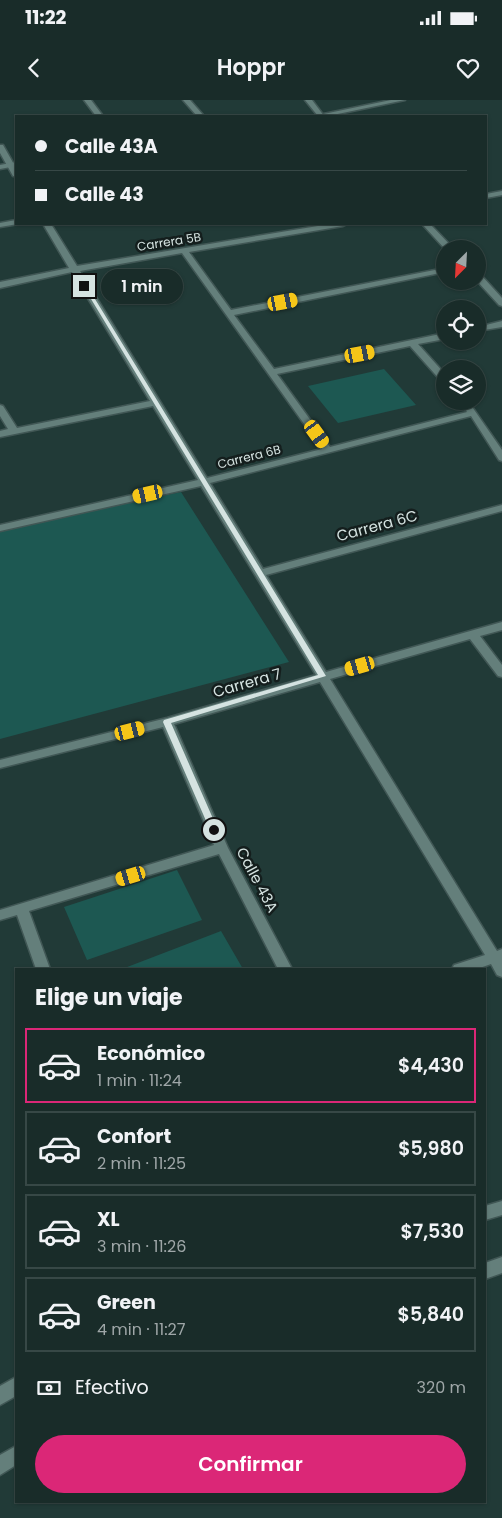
<!DOCTYPE html>
<html lang="es">
<meta charset="utf-8">
<style>
:root{--surface:#192c29;--page:#223431;--text:#f1f3f6;--muted:#9fa7a8;--line:#374846;--accent:#db2777}
body{margin:0;font-family:Poppins,sans-serif;background:var(--page);color:var(--text);height:100vh;display:flex;flex-direction:column;font-size:19px;white-space:nowrap}
*{box-sizing:border-box;margin:0}
p{font-size:16px;color:var(--muted)}
.icon{flex:none;width:28px;height:28px;fill:none;stroke:currentColor;stroke-width:2;stroke-linecap:round;stroke-linejoin:round}
.map{position:relative;flex:1;overflow:hidden}
.sheet{position:absolute;left:15px;top:868px;width:471px;height:535px;display:flex;flex-direction:column;background:var(--surface);border-radius:0px;box-shadow:0 1px 4px #0004,0 0 0 1px var(--line)}
.sheet>*{flex:none}
.top-card{position:absolute;left:15px;top:15px;width:472px;height:110px;border-radius:0px;box-shadow:0 1px 4px #0004,0 0 0 1px var(--line);display:grid;align-content:center;height:110px;padding:0 20px;background:var(--surface)}
.needle{width:32px;rotate:204deg}
.tools{position:absolute;left:436px;top:140px;display:grid;gap:10px}
.tools a{display:grid;place-items:center;width:50px;height:50px;border-radius:50%;background:var(--surface);box-shadow:0 1px 4px #0004,0 0 0 1px var(--line);font-size:25px}
.end{position:absolute;width:22px;height:22px;margin:-11px;border:6px solid #d5e3e1;background:#111;box-shadow:0 0 0 2px #111}
.from{border-radius:50%}
.bubble{position:absolute;height:35px;border-radius:18px;background:var(--surface);box-shadow:0 1px 4px #0004,0 0 0 1px var(--line);font-size:16px;font-weight:600;line-height:35px;text-align:center}
.car{position:absolute;width:15px;height:30px;margin:-15px -8px;border-radius:6px;box-shadow:0 0 4px 1px #0007;background:linear-gradient(#f5c518 24%,#345 0 40%,#f5c518 0 76%,#345 0 86%,#f5c518 0)}
.top-card b{display:flex;align-items:center;gap:18px;height:48px;font-size:19px}
.top-card b+b{border-top:1px solid var(--line)}
.top-card i{width:12px;height:12px;background:var(--text)}
ul{padding:0;list-style:none}
li{display:flex;align-items:center;gap:15px;height:75px;margin:0 10px 8px;padding:0 10px;border:2px solid var(--line);border-radius:0px}
li div{flex:1}
li b{display:block;font-size:19px}
li em{font-style:normal;font-weight:600}
li.active{border-color:var(--accent)}
li>.icon{width:45px;height:45px;stroke-width:1.5}
h2{padding:0 20px;font-size:22px;line-height:60px}
.pay{display:flex;align-items:center;gap:12px;height:55px;padding:0 20px;font-size:19px}
.pay p{margin-inline-start:auto}
.button{display:flex;gap:10px;margin-top:auto;padding:10px 20px}
.button a{flex:1;height:58px;border-radius:30px;background:var(--accent);color:#fff;font-size:20px;font-weight:600;line-height:58px;text-align:center}
.status{display:flex;justify-content:space-between;align-items:center;height:35px;padding:0 25px;background:var(--surface);direction:ltr}
.status svg{height:14px;fill:currentColor}
header{display:flex;justify-content:space-between;align-items:center;height:65px;padding:0 20px;background:var(--surface);font-size:22px;font-weight:600}
.map>svg:first-child{display:block}
.green{fill:#1d5852}
.lines{fill:none;stroke-linecap:round;stroke-linejoin:round}
.street-casing{stroke:#415755;stroke-width:3}
.secondary-casing{stroke:#415755;stroke-width:3}
.street{fill:#647f7b;fill-rule:evenodd}
.secondary{fill:#647f7b;fill-rule:evenodd}
.route{fill:#d5e3e1}
.labels{text-anchor:middle;stroke-width:5;stroke-linejoin:round;paint-order:stroke}
.far-street-label{font-size:12px;fill:#d5e3e1;stroke:#141e1d}
.street-label{font-size:15px;fill:#d5e3e1;stroke:#141e1d}
</style>
<div class="status"><b>11:22</b><svg viewBox="0 0 49 12"><path d="M0 12V9h3v3zM5 12V6h3v6zM10 12V3h3v9zM15 12V0h3v12zM26 1h20v11H26zM47 4h2v5h-2z"/></svg></div>
<header><svg class="icon" aria-label="back" viewBox="0 0 24 24"><path d="M15 5l-7 7 7 7"/></svg>Hoppr<svg class="icon" aria-label="heart" viewBox="0 0 24 24"><path d="M12 20l-8-8c-3-5 5-10 8-4 3-6 11-1 8 4z"/></svg></header>
<div class="map">
<svg width="502" height="1418" viewBox="0 0 502 1418">
<rect width="100%" height="100%" fill="#213a37"/>
<path class="green" d="M384 269 416 305 338 323 308 286Z
M181 392 289 562 0 639V431Z
M177 770 202 820 87 860 64 807Z
M221 831 243 869H122Z"/>
<g class="lines">
<defs>
<path id="street" d="M84 0H91L103 16H96Z
M183 0H190L204 16H197Z
M305 0H312L324 16H318Z
M0 45H3L16 68V76H13L0 53Z
M502 91V95L486 98V94Z
M16 120V124H18L0 127V123Z
M43 124H51L77 166 330 124H347L343 126 189 152 231 210 445 168V172L234 215 274 269 445 233V239L418 244 445 274V283L442 282 410 246 277 274 330 347 467 312 459 301H468L502 350V361L499 360 471 316 210 383 263 469 502 405V411L266 475 326 572 502 522V530L480 536 502 565V577L498 576 470 539 330 579 497 851 502 849V877L497 875 491 864 477 869H452L454 865 485 855 320 582 174 624 228 748 292 869H278L219 754 29 811 50 869H36L17 815 0 820V810L214 745 163 627 0 668V660L167 618 316 575 201 386 0 431V425L198 380 153 306 0 337V331L8 329 0 316V305L3 306 17 328 150 301 72 172 0 188V182L69 168ZM182 153 322 349 207 378 80 171Z
M502 221V227L478 231V227Z"/>
<path id="secondary" d="M391 0H405L328 16H314Z
M16 62V66L0 69V65Z
M422 124H430L454 149H445Z
M478 175H481L502 198V206L499 205 477 181Z
M502 1101V1115L485 1120V1106Z
M502 1157V1173L485 1179V1163Z
M16 1277V1296L0 1305V1286Z
M16 1346V1365L0 1375V1355Z"/>
</defs>
<use href="#street" class="street-casing"/>
<use href="#secondary" class="secondary-casing"/>
<use href="#street" class="street"/>
<use href="#secondary" class="secondary"/>
</g>
<path class="route" d="M82 184 87 186 326 576 171 623 218 730 214 733 210 730 163 622 164 620 318 575Z"/>
<g class="labels">
<g class="far-street-label">
<text transform="translate(169 142) rotate(-9)" y="4">Carrera 5B</text>
<text transform="translate(249 357) rotate(-14)" y="4">Carrera 6B</text>
</g>
<g class="street-label">
<text transform="translate(377 426) rotate(-15)" y="5">Carrera 6C</text>
<text transform="translate(247 583) rotate(-16)" y="5">Carrera 7</text>
<text transform="translate(257 780) rotate(62)" y="5">Calle 43A</text>
</g>
</g>
</svg>
<div class="tools">
<a><svg class="needle" viewBox="-14 -14 28 28"><path d="M0-13l5 13h-10z" fill="#e53935"/><path d="M0 13l5-13h-10z" fill="#9fa7a8"/></svg></a>
<a><svg class="icon" aria-label="locate" viewBox="0 0 24 24"><circle cx="12" cy="12" r="6"/><path d="M12 2v4M12 18v4M2 12h4M18 12h4"/></svg></a>
<a><svg class="icon" aria-label="layers" viewBox="0 0 24 24"><path d="M12 4l9 5-9 5-9-5zM3 14l9 5 9-5"/></svg></a>
</div>
<i class="end from" style="left:214px;top:730px"></i>
<i class="end" style="left:84px;top:186px"></i>
<div class="bubble" style="left:101px;top:169px;width:82px">1 min</div>
<i class="car" style="left:283px;top:202px;rotate:79deg"></i>
<i class="car" style="left:360px;top:254px;rotate:79deg"></i>
<i class="car" style="left:317px;top:334px;rotate:144deg"></i>
<i class="car" style="left:148px;top:394px;rotate:257deg"></i>
<i class="car" style="left:360px;top:566px;rotate:254deg"></i>
<i class="car" style="left:130px;top:631px;rotate:76deg"></i>
<i class="car" style="left:131px;top:776px;rotate:253deg"></i>
<div class="top-card">
<b><i class="from"></i>Calle 43A</b>
<b><i></i>Calle 43</b>
</div>
<section class="sheet">
<h2>Elige un viaje</h2>
<ul>
<li class="active"><svg class="icon" aria-label="car" viewBox="0 0 24 24"><path d="M5 17H2v-5l4-1 3-4h7l3 4 3 1v5h-3M9 17h6M6 11h13"/><circle cx="7" cy="17" r="2"/><circle cx="17" cy="17" r="2"/></svg><div><b>Económico</b><p>1 min · 11:24</p></div><em>$4,430</em></li>
<li><svg class="icon" aria-label="car" viewBox="0 0 24 24"><path d="M5 17H2v-5l4-1 3-4h7l3 4 3 1v5h-3M9 17h6M6 11h13"/><circle cx="7" cy="17" r="2"/><circle cx="17" cy="17" r="2"/></svg><div><b>Confort</b><p>2 min · 11:25</p></div><em>$5,980</em></li>
<li><svg class="icon" aria-label="car" viewBox="0 0 24 24"><path d="M5 17H2v-5l4-1 3-4h7l3 4 3 1v5h-3M9 17h6M6 11h13"/><circle cx="7" cy="17" r="2"/><circle cx="17" cy="17" r="2"/></svg><div><b>XL</b><p>3 min · 11:26</p></div><em>$7,530</em></li>
<li><svg class="icon" aria-label="car" viewBox="0 0 24 24"><path d="M5 17H2v-5l4-1 3-4h7l3 4 3 1v5h-3M9 17h6M6 11h13"/><circle cx="7" cy="17" r="2"/><circle cx="17" cy="17" r="2"/></svg><div><b>Green</b><p>4 min · 11:27</p></div><em>$5,840</em></li>
</ul>
<div class="pay"><svg class="icon" aria-label="cash" viewBox="0 0 24 24"><path d="M3 7h18v10H3z"/><circle cx="12" cy="12" r="2"/></svg>Efectivo<p>320 m</p></div>
<div class="button"><a>Confirmar</a></div>
</section>
</div>
